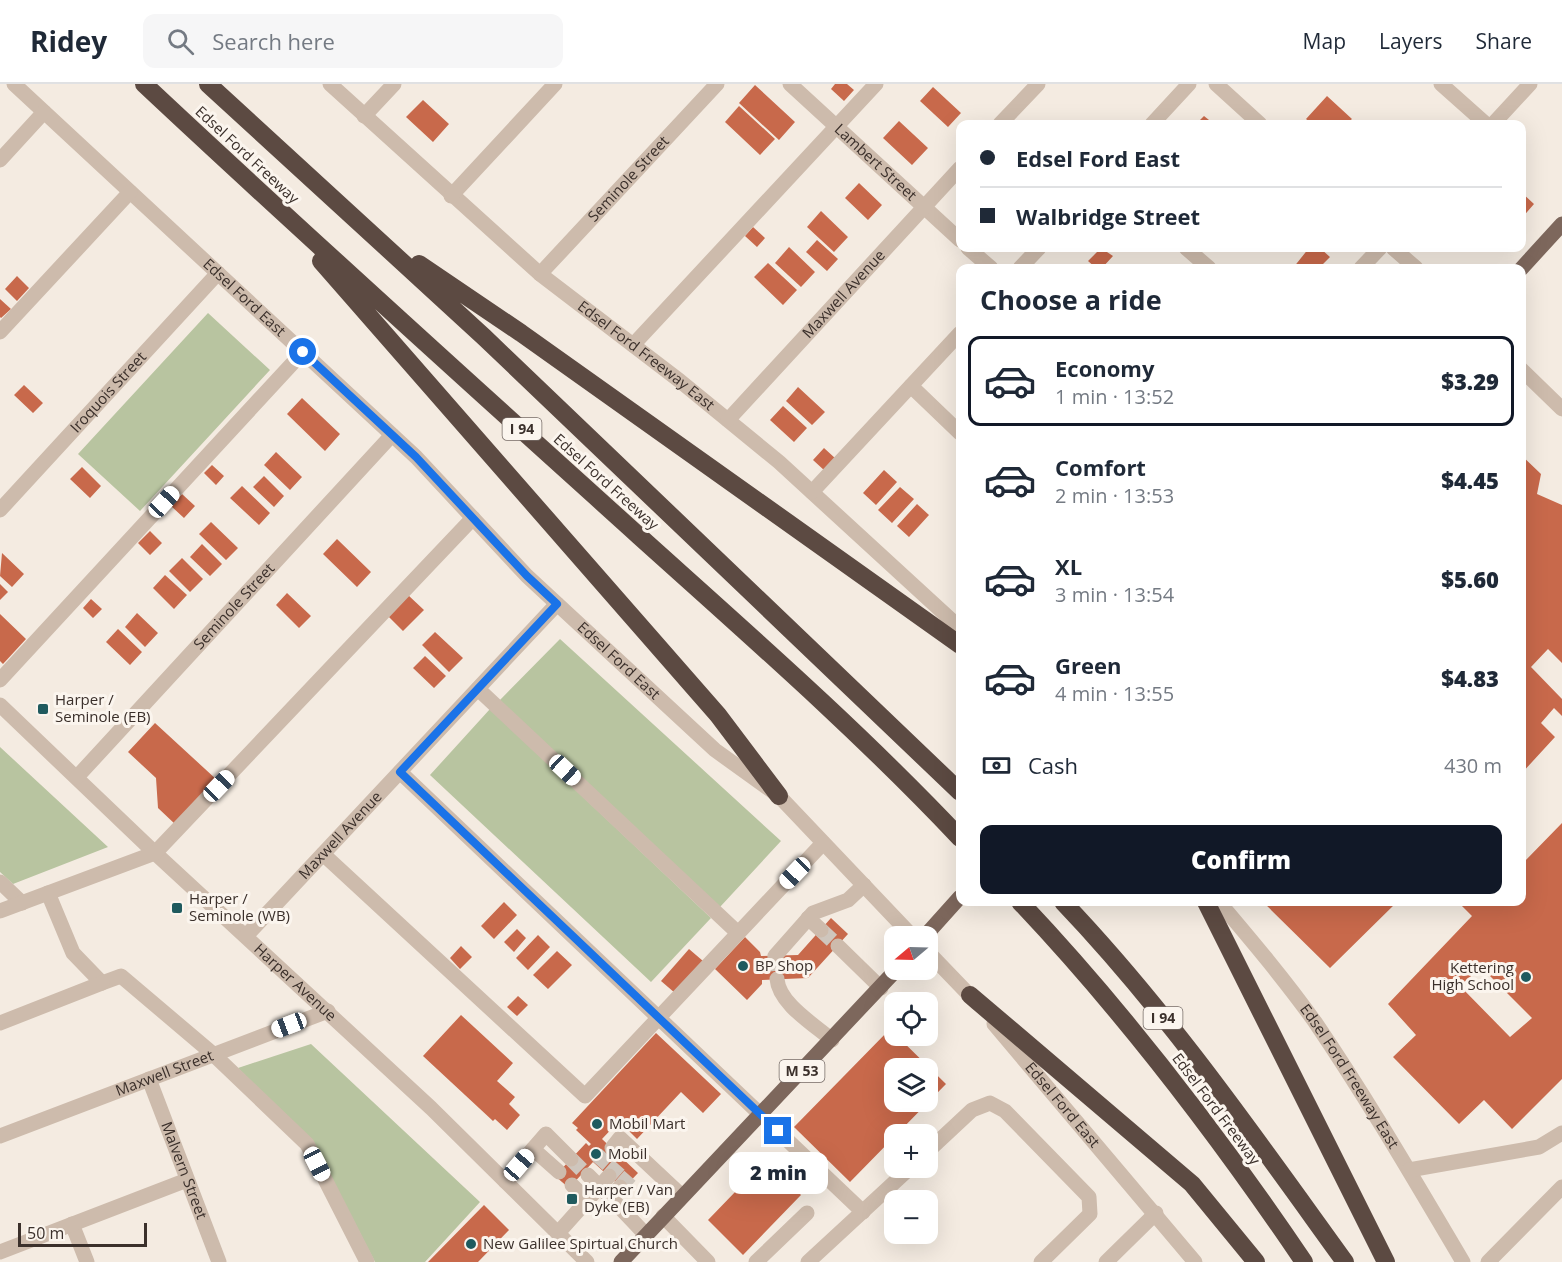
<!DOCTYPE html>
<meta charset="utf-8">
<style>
:root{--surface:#fff;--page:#f6f6f7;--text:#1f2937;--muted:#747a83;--line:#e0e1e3;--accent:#111827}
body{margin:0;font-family:"Open Sans",sans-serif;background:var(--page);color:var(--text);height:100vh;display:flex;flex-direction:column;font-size:22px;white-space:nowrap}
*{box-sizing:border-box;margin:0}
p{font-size:20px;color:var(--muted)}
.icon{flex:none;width:33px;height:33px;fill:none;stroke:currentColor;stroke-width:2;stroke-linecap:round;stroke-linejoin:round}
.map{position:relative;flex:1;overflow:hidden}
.side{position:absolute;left:956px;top:180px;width:570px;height:642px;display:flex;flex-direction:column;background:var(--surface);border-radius:12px;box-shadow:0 6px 24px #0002}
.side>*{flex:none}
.top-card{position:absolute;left:956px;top:36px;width:570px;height:132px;border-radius:12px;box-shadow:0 6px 24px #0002;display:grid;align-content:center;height:132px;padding:0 24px;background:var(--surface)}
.needle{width:39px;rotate:251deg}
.fabs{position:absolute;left:884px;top:842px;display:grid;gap:12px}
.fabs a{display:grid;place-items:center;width:54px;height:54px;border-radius:12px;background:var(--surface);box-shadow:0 6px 24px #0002;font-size:30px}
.scale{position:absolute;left:18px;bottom:15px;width:129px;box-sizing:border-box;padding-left:6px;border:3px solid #3b302b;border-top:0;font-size:16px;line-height:21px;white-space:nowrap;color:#3b302b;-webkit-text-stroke:4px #fbf5ee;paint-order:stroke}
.end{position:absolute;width:27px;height:27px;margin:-14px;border:8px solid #1a73e8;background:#fff;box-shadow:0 0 0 3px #fff}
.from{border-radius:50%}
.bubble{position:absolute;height:42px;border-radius:12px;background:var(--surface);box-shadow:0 6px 24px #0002;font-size:20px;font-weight:800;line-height:42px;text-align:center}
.car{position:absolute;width:18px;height:36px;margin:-18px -9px;border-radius:8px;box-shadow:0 0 4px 2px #0007;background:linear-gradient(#fff 24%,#345 0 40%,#fff 0 76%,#345 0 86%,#fff 0)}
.top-card b{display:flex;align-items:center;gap:21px;height:57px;font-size:22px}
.top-card b+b{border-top:2px solid var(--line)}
.top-card i{width:15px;height:15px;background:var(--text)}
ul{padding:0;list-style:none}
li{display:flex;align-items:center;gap:18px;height:90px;margin:0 12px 9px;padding:0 12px;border:3px solid transparent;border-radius:12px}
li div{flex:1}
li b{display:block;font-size:22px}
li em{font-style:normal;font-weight:800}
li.current{border-color:var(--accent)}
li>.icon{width:54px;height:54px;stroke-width:1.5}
h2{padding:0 24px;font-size:27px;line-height:72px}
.pay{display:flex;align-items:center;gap:15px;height:66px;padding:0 24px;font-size:22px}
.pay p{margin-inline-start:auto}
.cta{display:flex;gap:12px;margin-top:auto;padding:12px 24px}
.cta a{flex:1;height:69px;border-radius:12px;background:var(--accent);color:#fff;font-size:24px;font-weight:800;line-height:69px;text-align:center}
header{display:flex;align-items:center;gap:36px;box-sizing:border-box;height:84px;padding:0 30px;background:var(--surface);border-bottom:2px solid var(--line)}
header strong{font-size:28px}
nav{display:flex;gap:33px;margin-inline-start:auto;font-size:21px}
.search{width:420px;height:54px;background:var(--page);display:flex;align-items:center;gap:15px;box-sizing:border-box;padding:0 21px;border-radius:12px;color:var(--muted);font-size:22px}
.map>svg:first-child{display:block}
.green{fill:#b8c4a0}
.building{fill:#c8694b;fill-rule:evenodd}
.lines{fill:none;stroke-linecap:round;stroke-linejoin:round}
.minor-tunnel{stroke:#cfc6bd;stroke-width:15;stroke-dasharray:15 8;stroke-linecap:butt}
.minor{stroke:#cdbbac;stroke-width:15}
.major{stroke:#7d675c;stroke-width:15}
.highway{stroke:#5c4a42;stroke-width:18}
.route{stroke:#1a73e8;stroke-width:8}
.poi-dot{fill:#1f5a5e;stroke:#fbf5ee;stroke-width:2}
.labels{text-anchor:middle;stroke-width:6;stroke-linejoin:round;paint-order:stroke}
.shield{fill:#fbf5ee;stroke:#756b66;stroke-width:1.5}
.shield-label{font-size:14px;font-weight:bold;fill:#3b302b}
.street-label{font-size:15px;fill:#3b302b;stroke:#fbf5ee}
.poi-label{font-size:15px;fill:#3b302b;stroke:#fbf5ee;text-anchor:start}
</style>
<header>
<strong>Ridey</strong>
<div class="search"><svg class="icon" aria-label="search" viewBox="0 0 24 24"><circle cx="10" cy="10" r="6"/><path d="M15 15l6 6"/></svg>Search here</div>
<nav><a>Map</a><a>Layers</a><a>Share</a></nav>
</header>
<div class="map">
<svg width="1562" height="1178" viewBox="0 0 1562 1178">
<rect width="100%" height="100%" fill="#f4ebe1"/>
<path class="green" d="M208 229 270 286 140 427 78 370Z
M560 555 781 757 720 823 499 617Z
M490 625 711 834 651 898 430 691Z
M0 663 108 763 13 800 0 788Z
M311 960 480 1118 425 1178H375L314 1060 238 984Z"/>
<path class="building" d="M835 0H847L854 6 844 17 831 5Z
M755 1 795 38 779 56 739 19Z
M933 3 961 29 948 43 920 17Z
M1327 12 1352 35 1346 40H1312L1306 35Z
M423 16 449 40 433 58 406 33Z
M739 22 775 55 760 71 725 38Z
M1204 32 1214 40H1196Z
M899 37 928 64 912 81 883 54Z
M859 99 882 121 868 136 845 114Z
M1521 108 1534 120 1521 135Z
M821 127 848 153 834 168 807 143Z
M753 143 765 154 757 163 745 152Z
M817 156 838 175 827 187 806 168Z
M789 163 815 188 801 203 775 179Z
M1101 164 1113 172 1102 184H1096L1088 177Z
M1309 164H1320L1330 173 1319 184H1293Z
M768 179 797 206 783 221 754 193Z
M17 192 29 204 17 217 5 205Z
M0 215 11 225 1 234 0 233Z
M24 301 43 319 33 329 14 311Z
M798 303 825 328 812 341 786 317Z
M302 314 340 350 325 367 287 330Z
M783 322 807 344 794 358 770 336Z
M824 364 836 375 825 387 813 376Z
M276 368 302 393 290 406 264 381Z
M1521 371 1541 390 1537 410 1562 421V579L1548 565 1531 583 1562 615V632L1554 624 1541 639 1555 653 1521 690Z
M212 381 224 392 216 401 204 389Z
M82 383 101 402 90 414 70 395Z
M884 386 897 398 876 421 863 409Z
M264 392 284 412 274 423 253 403Z
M242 402 270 429 259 441 230 414Z
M900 403 914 415 892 439 878 426Z
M182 410 195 422 184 434 171 422Z
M917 420 929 431 909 453 897 442Z
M211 438 238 464 226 476 199 450Z
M150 447 162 459 150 471 138 459Z
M337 455 371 488 357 503 323 470Z
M202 460 222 480 210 492 190 473Z
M2 469 24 490 12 503 0 492Z
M182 474 203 495 190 508 169 487Z
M165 491 187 511 174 525 153 504Z
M0 500 8 508 0 516Z
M287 509 311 532 299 544 276 521Z
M408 511 424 526 403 547 388 532Z
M91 515 102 525 93 534 83 524Z
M137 529 158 549 145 563 125 543Z
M0 530 26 555 3 580 0 577Z
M118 545 142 568 130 581 106 558Z
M435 548 463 574 449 588 422 561Z
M425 572 446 592 434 604 413 584Z
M155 639 217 696 176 741 158 724 156 694 128 668Z
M1562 739V995L1512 1045 1484 1016 1459 1040 1393 973 1416 951 1388 920 1472 832 1458 818H1521V781ZM1481 883 1532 934 1510 953 1460 902Z
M504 818 517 831 494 855 481 842Z
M1263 818H1397L1330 884Z
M831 834 848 850 808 894 762 896V900L747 916 715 885 745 853 760 868 761 872 798 871Z
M517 845 526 854 514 868 504 858Z
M538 851 550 863 528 886 516 874Z
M461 862 472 873 460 885 450 874Z
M689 865 703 877 675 909 661 897Z
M557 867 572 881 548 905 533 891Z
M518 912 528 921 517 932 507 923Z
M461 931 513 979 497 997 515 1013 509 1020 520 1031 507 1046 495 1035 493 1037 423 972Z
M890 945 946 1000 850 1098 794 1043ZM894 984H927V1017H894Z
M656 949 721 1010 703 1029 681 1008 637 1055 619 1037 602 1055 638 1089 623 1105 593 1078 569 1104 555 1092 586 1059 589 1062 591 1060 576 1046 578 1044 572 1039Z
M766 1076 801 1111 743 1171 708 1136Z
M484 1121 509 1146 478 1178H428Z"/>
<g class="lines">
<path class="minor-tunnel" d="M821 846 838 862
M775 872 777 895
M571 1075 584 1088
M597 1081 612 1064
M609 1092 624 1075
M620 1103 635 1086"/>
<g class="minor">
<path id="s1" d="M14 0 416 373 527 492 715 666 779 712 912 852"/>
<path id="s2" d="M330 0 540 190 680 297 779 378 960 544"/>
<path id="s3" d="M790 0 960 156"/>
<path d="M1216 0 1260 40"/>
<path d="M1441 0 1486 40"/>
<path d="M364 32 394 0"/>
<path d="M1000 40 1038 0"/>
<path d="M1152 40 1189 0"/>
<path d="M1493 40 1530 0"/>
<path d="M0 76 44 28"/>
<path d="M451 112 555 0"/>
<path d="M968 164 991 184"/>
<path d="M1186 164 1209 184"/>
<path d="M1393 164 1416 184"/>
<path d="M1020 184 1039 164"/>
<path d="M1361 184 1380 164"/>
<path id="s4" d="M540 190 717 0"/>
<path d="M0 248 130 108"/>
<path d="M633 261 876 0"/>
<path d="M1521 285 1562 325"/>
<path d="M911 302 960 349"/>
<path id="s5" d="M728 336 960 84"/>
<path d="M812 408 960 249"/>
<path id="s6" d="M0 426 218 189"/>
<path d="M0 596 303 268"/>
<path d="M478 605 738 849"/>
<path id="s7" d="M0 621 155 769 431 1024 587 1178"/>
<path d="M400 688 863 1128"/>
<path id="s8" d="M77 693 392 351"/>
<path d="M323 770 585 1012 823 759"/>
<path d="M0 798 22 819"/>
<path d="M48 809 73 869 102 899 121 892 213 970 307 1060 367 1178"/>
<path id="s9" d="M1219 818C1252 857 1285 896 1315 938 1368 1016 1415 1097 1463 1178"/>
<path d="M0 827 155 769 473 434"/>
<path d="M808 834 821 846"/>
<path id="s10" d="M246 852 557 520"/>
<path d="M838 862 881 904"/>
<path d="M927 867 977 919"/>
<path d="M775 872 813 829 848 816 864 801"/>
<path d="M777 895C779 920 815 941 832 956"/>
<path d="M0 939 102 899"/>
<path id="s11" d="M994 940 1195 1178"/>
<path id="s12" d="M149 995 219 1178"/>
<path id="s13" d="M0 1052 328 927"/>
<path d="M612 1064 620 1054 682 1112"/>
<path d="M533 1065 559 1088"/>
<path d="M927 1068 972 1026 990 1019 1005 1027 1089 1113 1090 1130 1041 1178"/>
<path d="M1409 1086 1539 1063 1562 1049"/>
<path d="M588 1091 610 1113 620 1103"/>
<path d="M505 1097 546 1050 571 1075"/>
<path d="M572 1101 587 1116"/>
<path d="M610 1113 646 1151"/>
<path d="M663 1132 708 1178"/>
<path d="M72 1140 87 1178"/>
<path d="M558 1149 609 1092"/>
<path d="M0 1168 187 1096"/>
<path d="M756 1178 807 1129"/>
<path d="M808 1178 911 1083"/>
<path d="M1106 1178 1156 1129"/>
<path d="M1488 1178 1562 1103"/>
</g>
<path class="major" d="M1521 185 1562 140
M925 852 960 813
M621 1178 897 885"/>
<path class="highway" d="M144 0C307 153 473 302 639 452 748 550 859 647 960 754
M208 0 484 253 960 708
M321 177 718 631 779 712
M419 180 521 249 960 561
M1020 818C1125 929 1218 1051 1304 1178
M1063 818C1168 928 1256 1055 1345 1178
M1206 818 1386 1178
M970 911 1192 1100 1256 1178"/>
</g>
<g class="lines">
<path class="route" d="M303 268 416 373 527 492 557 520 400 688 778 1047"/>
</g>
<g class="poi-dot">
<rect x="37" y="619" width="12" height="12" rx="3"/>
<rect x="171" y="818" width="12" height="12" rx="3"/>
<circle cx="743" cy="882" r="6"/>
<circle cx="1526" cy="893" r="6"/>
<circle cx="597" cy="1040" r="6"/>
<circle cx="596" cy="1070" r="6"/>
<rect x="566" y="1109" width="12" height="12" rx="3"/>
<circle cx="471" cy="1160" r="6"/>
</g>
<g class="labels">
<g class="shield">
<rect x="502.5" y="334" width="39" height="22" rx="4.5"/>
<rect x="1143.5" y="923" width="39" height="22" rx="4.5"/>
<rect x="779.5" y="976" width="45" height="22" rx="4.5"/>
</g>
<g class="shield-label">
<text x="522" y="350">I 94</text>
<text x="1163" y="939">I 94</text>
<text x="802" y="992">M 53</text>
</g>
<g class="street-label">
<text transform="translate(247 71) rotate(43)" y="5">Edsel Ford Freeway</text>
<text dy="5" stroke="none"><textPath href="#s3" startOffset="116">Lambert Street</textPath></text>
<text dy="5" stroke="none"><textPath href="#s4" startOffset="130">Seminole Street</textPath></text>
<text dy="5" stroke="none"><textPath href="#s5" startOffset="171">Maxwell Avenue</textPath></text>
<text dy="5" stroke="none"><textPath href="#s1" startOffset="314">Edsel Ford East</textPath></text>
<text dy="5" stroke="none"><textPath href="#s2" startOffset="417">Edsel Ford Freeway East</textPath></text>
<text dy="5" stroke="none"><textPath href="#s6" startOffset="160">Iroquois Street</textPath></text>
<text transform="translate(606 398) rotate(42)" y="5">Edsel Ford Freeway</text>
<text dy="5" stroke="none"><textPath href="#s8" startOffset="232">Seminole Street</textPath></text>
<text dy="5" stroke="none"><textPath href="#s1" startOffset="836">Edsel Ford East</textPath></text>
<text dy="5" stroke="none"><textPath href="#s10" startOffset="138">Maxwell Avenue</textPath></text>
<text dy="5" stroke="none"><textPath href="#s7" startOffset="405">Harper Avenue</textPath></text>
<text dy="5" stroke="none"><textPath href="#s13" startOffset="176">Maxwell Street</textPath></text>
<text dy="5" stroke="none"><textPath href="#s9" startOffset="218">Edsel Ford Freeway East</textPath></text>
<text dy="5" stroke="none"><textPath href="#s11" startOffset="106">Edsel Ford East</textPath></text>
<text transform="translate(1216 1025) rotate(53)" y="5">Edsel Ford Freeway</text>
<text dy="5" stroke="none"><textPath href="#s12" startOffset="98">Malvern Street</textPath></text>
</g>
<g class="poi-label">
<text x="55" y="621">Harper /<tspan x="55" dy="17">Seminole (EB)</tspan></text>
<text x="189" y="820">Harper /<tspan x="189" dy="17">Seminole (WB)</tspan></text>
<text x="755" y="887">BP Shop</text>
<text x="1514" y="889" text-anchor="end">Kettering<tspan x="1514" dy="17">High School</tspan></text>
<text x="609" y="1045">Mobil Mart</text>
<text x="608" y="1075">Mobil</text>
<text x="584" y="1111">Harper / Van<tspan x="584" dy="17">Dyke (EB)</tspan></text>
<text x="483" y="1165">New Galilee Spirtual Church</text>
</g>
</g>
</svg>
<div class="fabs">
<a><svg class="needle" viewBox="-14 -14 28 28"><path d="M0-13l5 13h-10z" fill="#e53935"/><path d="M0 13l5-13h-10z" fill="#747a83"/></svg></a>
<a><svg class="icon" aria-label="locate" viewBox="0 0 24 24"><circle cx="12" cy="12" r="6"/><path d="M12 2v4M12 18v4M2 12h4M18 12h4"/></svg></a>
<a><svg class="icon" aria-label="layers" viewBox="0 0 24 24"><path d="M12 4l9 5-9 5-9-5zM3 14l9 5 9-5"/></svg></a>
<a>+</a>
<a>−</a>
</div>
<div class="scale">50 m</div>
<i class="end from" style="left:303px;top:268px"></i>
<i class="end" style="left:778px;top:1047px"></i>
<div class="bubble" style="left:729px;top:1068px;width:99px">2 min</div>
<i class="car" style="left:164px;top:418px;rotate:43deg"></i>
<i class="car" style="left:565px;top:686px;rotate:133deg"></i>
<i class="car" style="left:219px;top:702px;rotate:44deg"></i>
<i class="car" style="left:795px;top:789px;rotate:224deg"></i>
<i class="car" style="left:289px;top:941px;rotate:249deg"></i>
<i class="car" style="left:317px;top:1080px;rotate:153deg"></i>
<i class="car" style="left:519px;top:1081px;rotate:41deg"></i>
<div class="top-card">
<b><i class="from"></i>Edsel Ford East</b>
<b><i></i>Walbridge Street</b>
</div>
<section class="side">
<h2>Choose a ride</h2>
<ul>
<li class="current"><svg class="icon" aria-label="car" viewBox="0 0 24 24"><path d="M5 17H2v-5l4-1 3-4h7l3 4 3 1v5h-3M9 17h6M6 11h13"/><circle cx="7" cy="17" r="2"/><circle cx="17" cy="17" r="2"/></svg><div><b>Economy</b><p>1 min · 13:52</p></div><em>$3.29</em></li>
<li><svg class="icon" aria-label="car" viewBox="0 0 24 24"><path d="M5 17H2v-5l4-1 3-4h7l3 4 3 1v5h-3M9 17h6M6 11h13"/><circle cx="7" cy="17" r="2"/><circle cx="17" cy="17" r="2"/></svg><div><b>Comfort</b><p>2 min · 13:53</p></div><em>$4.45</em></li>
<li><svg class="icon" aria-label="car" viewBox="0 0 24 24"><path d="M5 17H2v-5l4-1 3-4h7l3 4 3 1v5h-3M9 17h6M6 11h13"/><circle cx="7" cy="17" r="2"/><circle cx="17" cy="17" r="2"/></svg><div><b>XL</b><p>3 min · 13:54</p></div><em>$5.60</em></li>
<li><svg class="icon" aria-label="car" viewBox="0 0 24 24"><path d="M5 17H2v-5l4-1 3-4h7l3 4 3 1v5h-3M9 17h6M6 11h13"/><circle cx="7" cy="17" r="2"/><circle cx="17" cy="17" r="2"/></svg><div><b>Green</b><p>4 min · 13:55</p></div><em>$4.83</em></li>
</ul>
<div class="pay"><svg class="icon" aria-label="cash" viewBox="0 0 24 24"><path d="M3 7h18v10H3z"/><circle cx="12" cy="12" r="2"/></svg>Cash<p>430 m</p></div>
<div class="cta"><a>Confirm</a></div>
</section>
</div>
